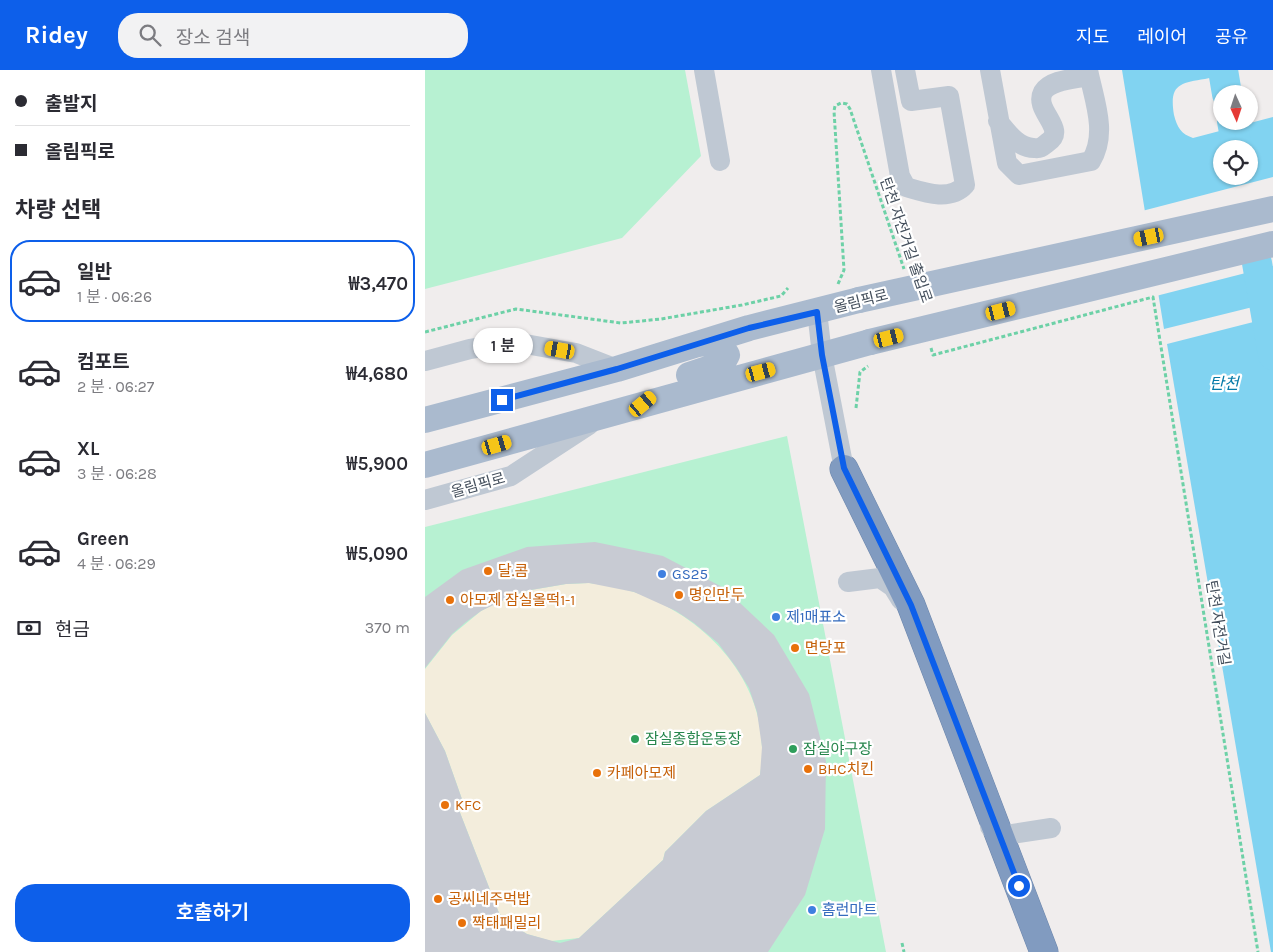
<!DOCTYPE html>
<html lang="ko">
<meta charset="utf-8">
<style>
:root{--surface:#fff;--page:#f2f2f3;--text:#2b2b33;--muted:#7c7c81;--line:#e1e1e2;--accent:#0d5fea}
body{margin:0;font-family:Karla,"Noto Sans KR",sans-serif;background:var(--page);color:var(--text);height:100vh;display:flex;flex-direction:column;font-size:19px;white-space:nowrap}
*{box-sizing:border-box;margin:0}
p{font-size:16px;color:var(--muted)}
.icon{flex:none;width:28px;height:28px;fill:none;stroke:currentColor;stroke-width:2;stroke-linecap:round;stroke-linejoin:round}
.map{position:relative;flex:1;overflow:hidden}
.details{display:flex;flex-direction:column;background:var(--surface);width:425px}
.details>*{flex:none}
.hud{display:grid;align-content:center;height:110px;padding:0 15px;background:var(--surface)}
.needle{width:32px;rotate:177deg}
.buttons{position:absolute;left:788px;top:15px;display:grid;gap:10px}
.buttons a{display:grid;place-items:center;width:45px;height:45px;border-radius:50%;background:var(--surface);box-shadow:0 1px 4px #0004;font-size:25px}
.end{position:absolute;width:22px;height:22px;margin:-11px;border:6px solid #0d5fea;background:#fff;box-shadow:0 0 0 2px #fff}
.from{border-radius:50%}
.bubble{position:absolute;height:35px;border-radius:18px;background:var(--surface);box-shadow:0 1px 4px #0004;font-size:16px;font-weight:600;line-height:35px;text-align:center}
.car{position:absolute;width:15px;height:30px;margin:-15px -8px;border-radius:6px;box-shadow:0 0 4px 1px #0007;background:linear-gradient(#f5c518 24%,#345 0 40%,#f5c518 0 76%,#345 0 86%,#f5c518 0)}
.hud b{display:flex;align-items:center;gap:18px;height:48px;font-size:19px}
.hud b+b{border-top:1px solid var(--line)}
.hud i{width:12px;height:12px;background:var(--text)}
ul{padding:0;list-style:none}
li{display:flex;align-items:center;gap:15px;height:82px;margin:0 10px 8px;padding:0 5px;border:2px solid transparent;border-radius:20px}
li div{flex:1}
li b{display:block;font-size:19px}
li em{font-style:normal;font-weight:600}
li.on{border-color:var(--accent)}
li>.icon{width:45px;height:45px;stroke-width:1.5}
h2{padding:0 15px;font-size:22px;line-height:60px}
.pay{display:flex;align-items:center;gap:12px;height:55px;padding:0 15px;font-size:19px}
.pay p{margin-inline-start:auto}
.cta{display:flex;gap:10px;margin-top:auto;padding:10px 15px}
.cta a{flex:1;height:58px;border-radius:20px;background:var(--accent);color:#fff;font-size:20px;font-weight:600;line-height:58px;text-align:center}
header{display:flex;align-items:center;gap:30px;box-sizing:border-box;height:70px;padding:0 25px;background:var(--accent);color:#fff}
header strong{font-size:24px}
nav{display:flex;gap:28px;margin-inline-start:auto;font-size:18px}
.search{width:350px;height:45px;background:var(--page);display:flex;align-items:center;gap:12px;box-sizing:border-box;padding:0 18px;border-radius:20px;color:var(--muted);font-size:19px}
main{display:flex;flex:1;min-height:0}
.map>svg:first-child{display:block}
.green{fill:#b7f1d2}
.sand{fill:#f3eddc}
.water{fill:#81d3f1;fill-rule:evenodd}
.pier{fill:#f0eded}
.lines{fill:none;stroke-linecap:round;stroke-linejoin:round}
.river{stroke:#81d3f1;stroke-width:30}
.building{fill:#c8cbd3}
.highway-casing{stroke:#6c86ab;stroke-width:29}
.path{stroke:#6dd1a7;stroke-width:3;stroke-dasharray:4 2.5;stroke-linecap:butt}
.minor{stroke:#bfc8d3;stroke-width:20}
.major{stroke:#aabace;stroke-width:26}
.highway{stroke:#819bc0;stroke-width:28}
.major-bridge{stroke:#aabace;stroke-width:26}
.route{stroke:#0d5fea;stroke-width:6}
.food-dot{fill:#e8710a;stroke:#fff;stroke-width:2}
.shop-dot{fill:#3f7fe0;stroke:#fff;stroke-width:2}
.leisure-dot{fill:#2e9e5b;stroke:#fff;stroke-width:2}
.labels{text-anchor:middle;stroke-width:4.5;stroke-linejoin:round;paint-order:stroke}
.street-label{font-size:15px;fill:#444f5c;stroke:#fff}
.food-label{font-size:15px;fill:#c56008;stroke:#fff;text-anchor:start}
.shop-label{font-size:15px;fill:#366cbe;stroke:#fff;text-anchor:start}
.leisure-label{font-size:15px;fill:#27864d;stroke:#fff;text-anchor:start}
.water-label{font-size:16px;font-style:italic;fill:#047aa8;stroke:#fff}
</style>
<header>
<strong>Ridey</strong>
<div class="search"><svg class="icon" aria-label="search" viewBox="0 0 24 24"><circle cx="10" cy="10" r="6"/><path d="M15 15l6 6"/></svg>장소 검색</div>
<nav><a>지도</a><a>레이어</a><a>공유</a></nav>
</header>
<main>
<section class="details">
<div class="hud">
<b><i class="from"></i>출발지</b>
<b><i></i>올림픽로</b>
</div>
<h2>차량 선택</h2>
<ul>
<li class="on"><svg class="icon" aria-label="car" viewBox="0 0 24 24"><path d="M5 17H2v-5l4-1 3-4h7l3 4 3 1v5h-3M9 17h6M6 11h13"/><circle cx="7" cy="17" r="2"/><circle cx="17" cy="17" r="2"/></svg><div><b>일반</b><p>1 분 · 06:26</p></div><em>₩3,470</em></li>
<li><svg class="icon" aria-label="car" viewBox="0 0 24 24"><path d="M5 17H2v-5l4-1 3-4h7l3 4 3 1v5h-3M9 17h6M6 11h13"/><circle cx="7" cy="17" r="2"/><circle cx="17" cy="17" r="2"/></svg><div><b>컴포트</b><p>2 분 · 06:27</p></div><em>₩4,680</em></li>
<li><svg class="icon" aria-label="car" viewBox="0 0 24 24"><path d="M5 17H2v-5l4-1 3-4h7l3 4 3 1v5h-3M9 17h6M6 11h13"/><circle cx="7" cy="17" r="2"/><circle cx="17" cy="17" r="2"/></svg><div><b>XL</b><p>3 분 · 06:28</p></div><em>₩5,900</em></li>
<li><svg class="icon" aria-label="car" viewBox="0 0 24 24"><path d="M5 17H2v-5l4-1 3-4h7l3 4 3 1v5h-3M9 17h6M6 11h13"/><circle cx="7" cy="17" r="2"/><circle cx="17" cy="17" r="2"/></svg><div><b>Green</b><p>4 분 · 06:29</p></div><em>₩5,090</em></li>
</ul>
<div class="pay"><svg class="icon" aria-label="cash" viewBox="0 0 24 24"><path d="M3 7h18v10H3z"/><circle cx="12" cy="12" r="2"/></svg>현금<p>370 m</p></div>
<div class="cta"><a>호출하기</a></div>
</section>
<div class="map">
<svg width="848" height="882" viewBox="0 0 848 882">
<rect width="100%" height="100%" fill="#f0eded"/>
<path class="green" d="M0 0H260L276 86 197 168 0 219Z
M362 366 461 882H0V457Z"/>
<path class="sand" d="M164 513C179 515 194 517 209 522 285 548 350 619 335 705L281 741 240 782 238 790 154 868 126 871 102 864 81 851 74 843 34 740 38 732 20 681 0 643V599L27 565 56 541 73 532 100 521 141 514Z"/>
<path class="water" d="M697 0H810C800 3 790 7 780 9 754 13 744 15 749 45 752 57 756 64 768 68L848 47V232L739 259ZM796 79H824V106H796Z
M848 247V882H846L742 274Z"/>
<path class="pier" d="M848 107V196L731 226 717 141Z"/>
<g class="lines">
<path class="river" d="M798 0 802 24
M807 51 812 79
M832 193 848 285"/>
</g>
<path class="building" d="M170 472 238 486 299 518 349 565 384 624 401 691 400 759 380 825 343 882H0V643L20 681 38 732 34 740 74 843 81 851 102 864 135 873 154 868 238 790 240 782 281 741 335 705 337 677 332 642 324 618 311 597 293 573 269 553 251 541 209 522 164 513 141 514 100 521 87 526 56 541 41 552 27 564 0 598V527L37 500 102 477Z"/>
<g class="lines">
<defs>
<path id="highway" d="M419 399 486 535 619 882"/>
</defs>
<use href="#highway" class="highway-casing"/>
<path class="path" d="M413 214 419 200 409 41 410 36 416 33 422 34 425 39 479 199
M0 262 91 239 196 253 236 249 317 235 356 226 363 218
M506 278 508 285 728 227 833 882
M431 338 435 302 443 296
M477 873 479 882"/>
<path class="minor" d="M279 0 295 91
M456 0 475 106 481 117C498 122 525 132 540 115L524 26 486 31 480 0
M565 0 582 93 594 105 666 91C683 63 669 30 663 0
M573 51C582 62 593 78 609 78 615 79 617 77 622 73 644 59 608 41 618 22 626 9 651 9 664 6
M392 241 397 285 419 399
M0 291 45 279 89 272 151 283 192 299
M0 430 86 406 164 355
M423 512 455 508 468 517 476 530
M565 757 575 766 626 758"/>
<path class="major" d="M264 305 297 294 302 285 293 271 274 274
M0 350 192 299 324 258 434 230
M0 395 445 272"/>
<use href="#highway" class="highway"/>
<path class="major-bridge" d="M434 230 848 139
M445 272 848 174"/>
</g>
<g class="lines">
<path class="route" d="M77 330 192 299 324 258 392 242 397 285 419 398 486 535 594 816"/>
</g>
<g class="food-dot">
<circle cx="63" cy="501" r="5"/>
<circle cx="254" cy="525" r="5"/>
<circle cx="25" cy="530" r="5"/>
<circle cx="370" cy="578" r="5"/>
<circle cx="383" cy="699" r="5"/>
<circle cx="172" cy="703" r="5"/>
<circle cx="20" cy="735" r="5"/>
<circle cx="13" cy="829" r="5"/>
<circle cx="37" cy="853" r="5"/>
</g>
<g class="shop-dot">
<circle cx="237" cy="504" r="5"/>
<circle cx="351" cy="547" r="5"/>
<circle cx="387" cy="840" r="5"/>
</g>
<g class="leisure-dot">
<circle cx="210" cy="669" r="5"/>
<circle cx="368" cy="679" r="5"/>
</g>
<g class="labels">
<g class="street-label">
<text transform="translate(481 170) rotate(71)" y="5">탄천 자전거길 출입로</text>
<text transform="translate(436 231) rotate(-14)" y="5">올림픽로</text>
<text transform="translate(53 415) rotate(-16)" y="5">올림픽로</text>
<text transform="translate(793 553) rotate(81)" y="5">탄천 자전거길</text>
</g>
<g class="food-label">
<text x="73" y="506">달.콤</text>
<text x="264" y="530">명인만두</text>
<text x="35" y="535">아모제 잠실올떡1-1</text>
<text x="380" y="583">면당포</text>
<text x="393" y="704">BHC치킨</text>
<text x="182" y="708">카페아모제</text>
<text x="30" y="740">KFC</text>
<text x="23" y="834">공씨네주먹밥</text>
<text x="47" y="858">짝태패밀리</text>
</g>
<g class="shop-label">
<text x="247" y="509">GS25</text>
<text x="361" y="552">제1매표소</text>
<text x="397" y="845">홈런마트</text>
</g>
<g class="leisure-label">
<text x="220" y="674">잠실종합운동장</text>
<text x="378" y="684">잠실야구장</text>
</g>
<g class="water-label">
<text x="799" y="319">탄천</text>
</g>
</g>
</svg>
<div class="buttons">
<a><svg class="needle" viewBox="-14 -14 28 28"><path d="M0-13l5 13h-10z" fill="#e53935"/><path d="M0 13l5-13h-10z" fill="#7c7c81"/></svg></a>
<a><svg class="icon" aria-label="locate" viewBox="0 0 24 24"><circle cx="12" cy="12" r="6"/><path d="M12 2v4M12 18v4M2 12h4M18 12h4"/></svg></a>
</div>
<i class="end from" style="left:594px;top:816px"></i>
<i class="end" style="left:77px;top:330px"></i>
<div class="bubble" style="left:48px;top:258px;width:60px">1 분</div>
<i class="car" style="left:724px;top:167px;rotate:258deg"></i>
<i class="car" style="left:576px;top:241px;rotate:76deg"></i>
<i class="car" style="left:464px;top:268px;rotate:76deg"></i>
<i class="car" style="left:135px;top:280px;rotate:280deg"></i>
<i class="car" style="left:336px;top:302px;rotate:75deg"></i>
<i class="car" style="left:218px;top:334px;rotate:50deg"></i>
<i class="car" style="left:72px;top:375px;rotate:74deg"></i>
</div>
</main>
